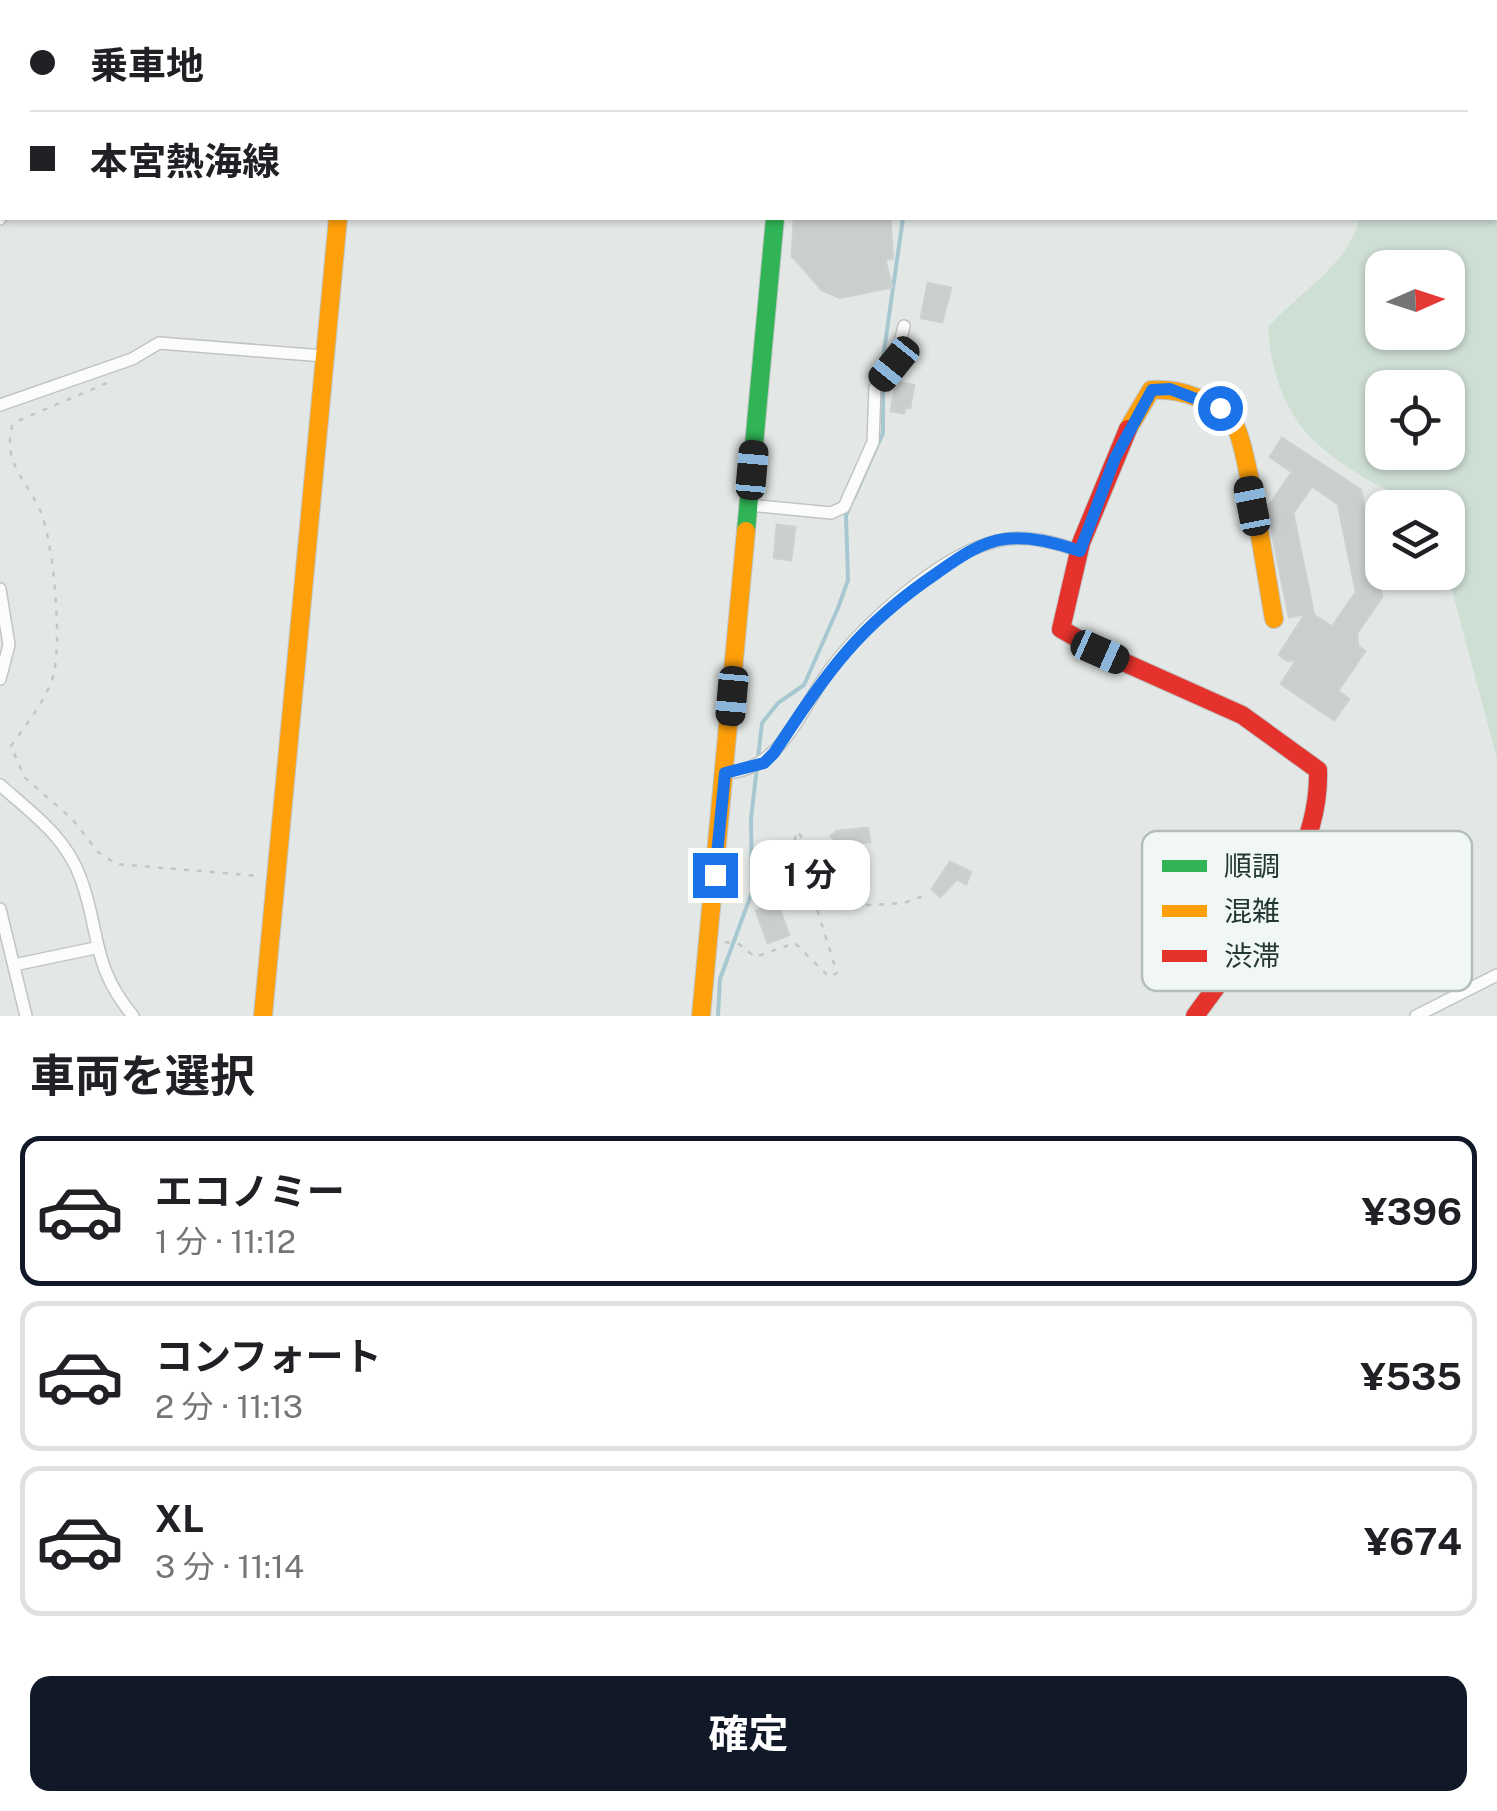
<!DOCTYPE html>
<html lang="ja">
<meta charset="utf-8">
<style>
:root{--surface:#fff;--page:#f6f6f6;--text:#202124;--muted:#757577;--line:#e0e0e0;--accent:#111827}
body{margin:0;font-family:"Public Sans","Noto Sans JP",sans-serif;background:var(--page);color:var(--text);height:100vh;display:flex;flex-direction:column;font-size:38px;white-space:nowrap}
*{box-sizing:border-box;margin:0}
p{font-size:32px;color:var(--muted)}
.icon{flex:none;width:55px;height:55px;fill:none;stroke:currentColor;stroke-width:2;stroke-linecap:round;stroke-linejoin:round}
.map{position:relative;height:1016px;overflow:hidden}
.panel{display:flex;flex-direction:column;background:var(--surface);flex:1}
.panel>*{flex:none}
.banner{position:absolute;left:0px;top:0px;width:1498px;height:220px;box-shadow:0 2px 8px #0004;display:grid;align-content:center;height:220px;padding:0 30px;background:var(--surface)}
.needle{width:65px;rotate:87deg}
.controls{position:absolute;left:1365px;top:250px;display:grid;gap:20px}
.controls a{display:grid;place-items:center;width:100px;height:100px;border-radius:20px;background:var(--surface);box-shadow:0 2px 8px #0004;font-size:50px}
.end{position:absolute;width:45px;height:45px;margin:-22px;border:12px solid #1a73e8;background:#fff;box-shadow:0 0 0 5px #fff}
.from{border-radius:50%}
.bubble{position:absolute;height:70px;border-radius:20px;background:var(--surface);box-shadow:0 2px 8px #0004;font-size:32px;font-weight:700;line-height:70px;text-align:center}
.car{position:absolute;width:30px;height:60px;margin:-30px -15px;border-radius:12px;box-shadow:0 0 8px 2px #0007;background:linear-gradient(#222 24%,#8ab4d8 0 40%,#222 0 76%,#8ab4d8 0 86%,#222 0)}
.banner b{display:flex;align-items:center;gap:35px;height:95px;font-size:38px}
.banner b+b{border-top:2px solid var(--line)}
.banner i{width:25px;height:25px;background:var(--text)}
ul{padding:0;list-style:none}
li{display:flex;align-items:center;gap:30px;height:150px;margin:0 20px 15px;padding:0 10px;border:5px solid var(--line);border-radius:20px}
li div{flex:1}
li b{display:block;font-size:38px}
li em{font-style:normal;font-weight:700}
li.active{border-color:var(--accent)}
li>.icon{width:90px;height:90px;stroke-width:1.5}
h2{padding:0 30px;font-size:45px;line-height:120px}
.button{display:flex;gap:20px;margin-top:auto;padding:20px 30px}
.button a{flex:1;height:115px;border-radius:20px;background:var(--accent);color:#fff;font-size:40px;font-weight:700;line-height:115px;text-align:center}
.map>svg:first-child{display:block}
.green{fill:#cedfd4;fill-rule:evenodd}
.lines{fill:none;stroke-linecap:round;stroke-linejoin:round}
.stream{stroke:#a8c8d1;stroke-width:4}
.building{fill:#cacfcd;stroke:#ccd0cf;stroke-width:2.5;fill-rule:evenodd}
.street-casing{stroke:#c0c5c3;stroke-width:14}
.fast-casing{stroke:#bfc5c3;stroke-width:20}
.slow-casing{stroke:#bfc5c3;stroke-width:20}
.jam-casing{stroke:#bfc5c3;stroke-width:20}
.path{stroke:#c0c8c5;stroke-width:2.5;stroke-dasharray:5 8;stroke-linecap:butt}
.street{stroke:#fbfcfb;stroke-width:11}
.fast{stroke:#30b455;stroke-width:18}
.slow{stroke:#ff9f0a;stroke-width:18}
.jam{stroke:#e5322d;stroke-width:18}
.route{stroke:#1a73e8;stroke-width:12}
.key{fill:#f1f7f4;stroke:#b3beba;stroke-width:2.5}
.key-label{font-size:28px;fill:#233834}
</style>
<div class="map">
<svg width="1497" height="1016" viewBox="0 0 1497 1016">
<rect width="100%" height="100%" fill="#e3e8e6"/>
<path class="green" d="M1269 0H1497V759L1447 572 1448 508C1405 508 1322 458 1298 422 1278 393 1270 361 1268 327 1301 290 1346 268 1360 218H1495V2ZM1382 268H1448V332H1382ZM1382 388H1448V452H1382Z"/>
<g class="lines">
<path class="stream" d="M901 2V0
M882 365 903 218
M854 498 883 433V389
M718 1016 720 979 752 892 751 819 762 723 778 703 804 685 838 608 848 580 846 516 850 506"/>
</g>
<path class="building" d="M794 218H890L893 259H885L892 287 840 298 822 290 792 256Z
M928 283 951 288 942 322 921 318Z
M896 382 914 385 910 408 906 407 904 413 891 411Z
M1282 438 1361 490 1382 597 1357 633 1358 646 1365 651 1338 691 1349 699 1334 720 1281 684 1297 659 1288 661 1279 655 1305 614 1289 617 1267 509 1292 472 1270 457ZM1312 486 1338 504 1356 592 1332 627 1314 615 1293 513Z
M777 525 795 527 791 560 774 558Z
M868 828 870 842 850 844 866 865 847 879 825 850 836 842 831 836 837 831Z
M950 862 971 872 966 884 957 879 940 897 932 889Z
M774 894 789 935 768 943 756 911 761 909 758 901Z"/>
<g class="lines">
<defs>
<path id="street" d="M390 2 391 0
M1010 2 1011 0
M0 219 2 210
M0 405 132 359 159 343 324 356
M749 505 831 513 844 507 873 442 875 388 896 360 904 326
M0 589 9 645 0 679
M725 773C781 771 800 710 829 671 863 625 940 554 997 541 1025 534 1054 542 1080 551
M0 785C32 813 66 837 81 879 101 935 91 965 133 1016
M0 909 26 1016
M14 965 95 948
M1416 1016 1497 975"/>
<path id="fast" d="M0 12 2 11
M746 531 775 218"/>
<path id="slow" d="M25 2 33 0
M1128 429 1151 390C1180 388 1217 400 1235 426 1247 443 1268 587 1274 619
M263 1016 338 218
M701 1016 746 531"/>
<path id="jam" d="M794 0V2
M1128 429 1081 543 1061 629 1101 652 1242 715 1318 770C1321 864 1247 943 1195 1016"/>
</defs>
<use href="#street" class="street-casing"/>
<use href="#fast" class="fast-casing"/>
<use href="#slow" class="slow-casing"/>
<use href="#jam" class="jam-casing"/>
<path class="path" d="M107 383 13 423C0 466 31 482 43 518 54 552 63 648 52 680 43 704 26 725 11 746L24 777 72 819 98 852 116 864 259 876
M725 942 739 944 755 957 795 943 829 977 837 973 795 839 797 831 852 906 904 903 926 895"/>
<use href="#street" class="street"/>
<use href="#fast" class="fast"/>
<use href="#slow" class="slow"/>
<use href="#jam" class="jam"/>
</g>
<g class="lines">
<path class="route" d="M715 875 725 773 764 763 774 753C827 673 856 628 937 573 957 559 980 542 1005 539 1031 536 1056 543 1080 551L1115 458 1152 390 1170 389 1220 408"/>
</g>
<rect x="1142" y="831" width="330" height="160" rx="15" class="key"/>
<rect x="1162" y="860" width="45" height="12" fill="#30b455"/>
<rect x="1162" y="905" width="45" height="12" fill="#ff9f0a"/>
<rect x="1162" y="950" width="45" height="12" fill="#e5322d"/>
<g class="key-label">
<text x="1224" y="876">順調</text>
<text x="1224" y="921">混雑</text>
<text x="1224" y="966">渋滞</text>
</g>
</svg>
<div class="controls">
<a><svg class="needle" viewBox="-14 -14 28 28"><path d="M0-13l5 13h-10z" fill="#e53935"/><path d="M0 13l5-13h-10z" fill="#757577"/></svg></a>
<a><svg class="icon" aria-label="locate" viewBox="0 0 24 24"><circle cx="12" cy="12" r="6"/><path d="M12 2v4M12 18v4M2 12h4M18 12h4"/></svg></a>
<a><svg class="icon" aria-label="layers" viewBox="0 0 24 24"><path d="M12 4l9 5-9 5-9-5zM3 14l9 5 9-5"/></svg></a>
</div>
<i class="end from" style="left:1220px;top:408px"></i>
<i class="end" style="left:715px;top:875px"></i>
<div class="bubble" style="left:750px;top:840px;width:120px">1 分</div>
<i class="car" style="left:894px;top:364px;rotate:219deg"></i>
<i class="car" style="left:752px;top:470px;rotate:5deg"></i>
<i class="car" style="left:1252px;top:506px;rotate:349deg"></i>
<i class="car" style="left:1100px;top:652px;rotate:114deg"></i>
<i class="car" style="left:732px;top:696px;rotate:185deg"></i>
<div class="banner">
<b><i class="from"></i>乗車地</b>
<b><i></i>本宮熱海線</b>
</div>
</div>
<section class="panel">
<h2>車両を選択</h2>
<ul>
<li class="active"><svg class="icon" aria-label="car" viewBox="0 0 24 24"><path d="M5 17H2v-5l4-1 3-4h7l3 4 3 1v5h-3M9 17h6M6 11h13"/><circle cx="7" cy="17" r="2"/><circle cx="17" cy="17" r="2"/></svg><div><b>エコノミー</b><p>1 分 · 11:12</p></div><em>¥396</em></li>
<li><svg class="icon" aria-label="car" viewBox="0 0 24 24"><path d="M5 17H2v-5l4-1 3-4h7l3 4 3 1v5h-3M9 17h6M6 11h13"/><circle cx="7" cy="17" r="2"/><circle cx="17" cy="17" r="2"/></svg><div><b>コンフォート</b><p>2 分 · 11:13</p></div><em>¥535</em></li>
<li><svg class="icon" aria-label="car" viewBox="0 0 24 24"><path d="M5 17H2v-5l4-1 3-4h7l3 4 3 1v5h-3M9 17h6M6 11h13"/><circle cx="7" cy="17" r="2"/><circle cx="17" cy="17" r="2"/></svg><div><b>XL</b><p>3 分 · 11:14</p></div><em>¥674</em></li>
</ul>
<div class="button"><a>確定</a></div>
</section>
